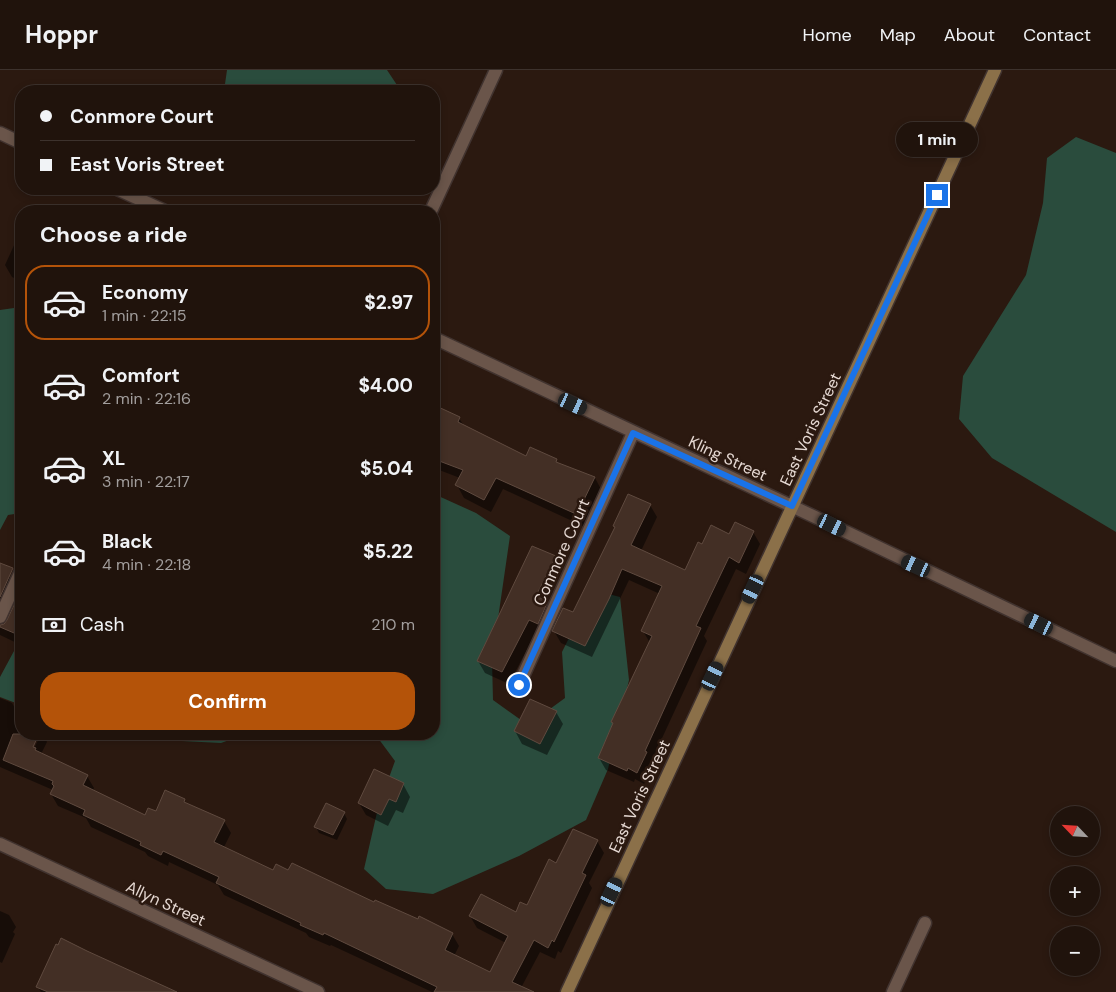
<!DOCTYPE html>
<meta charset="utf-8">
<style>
:root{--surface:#20130c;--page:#2d201a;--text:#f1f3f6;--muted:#a29e9d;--line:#3d322d;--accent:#b45309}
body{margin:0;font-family:"DM Sans",sans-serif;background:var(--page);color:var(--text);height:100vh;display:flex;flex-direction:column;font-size:19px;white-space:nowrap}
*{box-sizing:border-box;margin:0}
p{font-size:16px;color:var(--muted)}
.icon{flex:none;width:28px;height:28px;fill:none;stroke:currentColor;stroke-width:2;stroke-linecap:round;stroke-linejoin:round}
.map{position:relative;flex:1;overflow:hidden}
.side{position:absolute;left:15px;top:135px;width:425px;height:535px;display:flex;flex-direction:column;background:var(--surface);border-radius:20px;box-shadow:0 2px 8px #0003,0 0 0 1px var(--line)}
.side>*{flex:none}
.banner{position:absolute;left:15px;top:15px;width:425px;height:110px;border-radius:20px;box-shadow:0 2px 8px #0003,0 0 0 1px var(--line);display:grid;align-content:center;height:110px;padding:0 25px;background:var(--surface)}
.needle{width:32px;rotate:295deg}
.tools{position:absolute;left:1050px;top:736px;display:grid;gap:10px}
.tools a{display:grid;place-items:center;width:50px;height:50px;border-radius:50%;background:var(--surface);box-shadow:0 2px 8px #0003,0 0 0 1px var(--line);font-size:25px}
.end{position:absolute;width:22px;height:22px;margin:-11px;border:6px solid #1a73e8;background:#fff;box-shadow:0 0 0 2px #fff}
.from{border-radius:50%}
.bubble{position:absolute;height:35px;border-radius:18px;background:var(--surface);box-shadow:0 2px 8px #0003,0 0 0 1px var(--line);font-size:16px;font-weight:700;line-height:35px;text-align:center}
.car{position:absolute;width:15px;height:30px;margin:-15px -8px;border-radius:6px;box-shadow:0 0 4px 1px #0007;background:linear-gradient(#222 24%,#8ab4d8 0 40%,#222 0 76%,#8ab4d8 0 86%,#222 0)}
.banner b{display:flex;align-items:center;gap:18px;height:48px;font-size:19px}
.banner b+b{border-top:1px solid var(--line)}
.banner i{width:12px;height:12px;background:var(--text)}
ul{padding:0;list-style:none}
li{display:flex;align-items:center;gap:15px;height:75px;margin:0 10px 8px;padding:0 15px;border:2px solid transparent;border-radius:20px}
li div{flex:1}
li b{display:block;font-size:19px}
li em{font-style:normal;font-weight:700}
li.selected{border-color:var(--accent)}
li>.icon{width:45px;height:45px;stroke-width:1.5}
h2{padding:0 25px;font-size:22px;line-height:60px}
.pay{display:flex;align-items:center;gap:12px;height:55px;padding:0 25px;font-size:19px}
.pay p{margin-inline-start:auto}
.primary-button{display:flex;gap:10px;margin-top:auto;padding:10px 25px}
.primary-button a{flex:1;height:58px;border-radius:20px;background:var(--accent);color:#fff;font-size:20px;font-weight:700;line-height:58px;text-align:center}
header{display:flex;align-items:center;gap:30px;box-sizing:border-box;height:70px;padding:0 25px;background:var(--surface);border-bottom:1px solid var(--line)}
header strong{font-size:24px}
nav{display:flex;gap:28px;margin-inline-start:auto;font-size:18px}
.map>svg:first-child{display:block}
.green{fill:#2a4c3d}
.shadow{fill:#0007;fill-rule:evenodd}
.building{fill:#432f25;stroke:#5f4a3f}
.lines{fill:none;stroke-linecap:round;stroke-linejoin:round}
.street-casing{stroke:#41332f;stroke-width:15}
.secondary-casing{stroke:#41332f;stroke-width:15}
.street{stroke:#6a554a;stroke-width:12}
.secondary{stroke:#8b7049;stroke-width:12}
.route{stroke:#1a73e8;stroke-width:6}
.labels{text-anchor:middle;stroke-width:5;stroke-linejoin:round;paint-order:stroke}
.street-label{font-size:16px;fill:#e6d9d3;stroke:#2b1910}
</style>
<header>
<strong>Hoppr</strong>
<nav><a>Home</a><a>Map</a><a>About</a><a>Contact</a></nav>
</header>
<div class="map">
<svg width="1116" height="922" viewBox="0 0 1116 922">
<rect width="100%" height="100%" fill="#2b1910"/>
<path class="green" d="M227 0H387L401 21H224Z
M1076 67 1116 83V462L992 388 959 349 963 306 1026 205 1043 133 1047 88Z
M21 237V443L8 445 0 460V240Z
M434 424 476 443 510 466 492 590 493 630 528 655 565 628 562 582 593 520 620 527 629 610 608 699 586 750 519 786 433 824 386 819 364 799 378 738 395 691 375 664H434Z
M21 568V635L0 627V607Z
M128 664H246L221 673 162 670Z"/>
<path class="shadow" d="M21 160V211L12 207 5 195Z
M434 336 459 348 464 356 526 387 556 390 558 394 595 408 602 421 583 456 503 419 491 442 464 428 457 415 460 408 434 398Z
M650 435 657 447 641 481 686 502 702 475 730 466 753 462 760 474 746 504 736 499 704 566 707 571 651 692 653 695 644 714 635 709 634 712 606 700 599 688 650 573 643 561 660 524 629 510 592 587 561 573 554 561 573 544 616 458 614 456Z
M555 487 562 500 546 532 554 544 536 562 509 614 485 603 478 591Z
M0 494 3 496 10 508 4 522 10 532 0 554Z
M19 527 21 528V575L0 565V557L6 554Z
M0 628 12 633 19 645 17 649 21 651V664H43L47 672 41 684 87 706 94 718 93 721 146 747 184 730 187 735 224 751 231 763 224 777 274 801 375 834 452 864 459 876 454 886 491 903 506 873 477 858 470 846 516 843 528 837 557 794 574 761 597 771 604 783 589 813 592 818 561 883 558 881 555 889 540 882 522 916 526 922H432L331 875 330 876 309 867 306 863 224 825 218 815 169 792 168 796 148 786 145 782 91 757 86 748 58 736 51 724 53 720 0 697ZM37 666H40L32 683 29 682Z
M556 642 563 654 547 685 522 674 515 661Z
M403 714 410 727 403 743 396 740 388 756 366 745 359 733Z
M344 743 347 749 337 770 319 763 316 757Z
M0 841 9 845 16 857 13 862 15 864 2 893 0 892Z
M118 897 178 922H41L38 917Z"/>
<path class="building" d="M434 335 460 347 458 352 526 386 530 377 557 389 556 392 595 407 579 440H578L576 444 496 408 484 430 455 415 463 400 434 389Z
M628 424 651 434 631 475 685 500 698 472 702 474 711 455 729 464 735 452 754 461 739 493 729 487 696 556 701 558 645 681 647 682 637 703 628 698 627 701 598 688 613 653 611 652 652 566 641 561 662 516 622 499 609 529 585 576 552 561 563 538 573 542 615 457 613 456Z
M532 476 556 486 536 526 548 531 538 554 529 550 502 602 477 591Z
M0 493 13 498 0 527Z
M21 520V566L0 557V555L4 554 7 550Z
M530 629 557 641 540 674 514 661Z
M13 664H39L33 677 36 678 35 680 88 705 83 715 145 745 148 738 156 741 165 720 185 729 184 732 225 750 214 772 273 800 276 794 288 800 292 793 374 832 375 830 418 849 419 846 453 863 445 880 490 902 508 866 469 846 481 824 516 842 520 832 527 835 549 789 556 793 573 759 598 770 582 803 586 805 554 872 552 870 548 878 534 870 512 912 534 922H434L437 917 324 863 323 865 300 855 301 853 216 813 219 807 163 781 161 785 140 775 141 772 83 745 85 740 50 724 54 716 52 714 53 711 3 690Z
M374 699 404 713 396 732 389 729 381 745 358 733Z
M326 733 345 742 333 765 314 757Z
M61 868 87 881 177 922H48L36 917 56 874 58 875Z"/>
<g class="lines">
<defs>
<path id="street" d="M0 63 21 73
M117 119 165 141
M431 141 496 0
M434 268 815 447 1116 591
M0 547 21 501
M519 615 633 363
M0 774 318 922
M893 922 925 853"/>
<path id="secondary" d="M567 922 995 0"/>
</defs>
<use href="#street" class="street-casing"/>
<use href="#secondary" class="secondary-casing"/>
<use href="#street" class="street"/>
<use href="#secondary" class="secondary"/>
</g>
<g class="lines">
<path class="route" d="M519 615 633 363 792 436 937 125"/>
</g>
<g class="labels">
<g class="street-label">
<text transform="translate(810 359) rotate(-65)" y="6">East Voris Street</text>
<text transform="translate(728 388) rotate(25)" y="6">Kling Street</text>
<text transform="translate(561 482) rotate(-66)" y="6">Conmore Court</text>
<text transform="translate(639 726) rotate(-65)" y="6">East Voris Street</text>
<text transform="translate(166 833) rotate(25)" y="6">Allyn Street</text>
</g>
</g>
</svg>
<div class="tools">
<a><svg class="needle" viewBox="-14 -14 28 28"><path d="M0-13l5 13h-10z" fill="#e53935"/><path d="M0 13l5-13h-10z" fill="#a29e9d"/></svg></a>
<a>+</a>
<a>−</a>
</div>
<i class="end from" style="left:519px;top:615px"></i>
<i class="end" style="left:937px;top:125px"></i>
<div class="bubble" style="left:896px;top:52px;width:82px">1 min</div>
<i class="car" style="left:573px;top:334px;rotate:115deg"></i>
<i class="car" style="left:832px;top:455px;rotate:116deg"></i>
<i class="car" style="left:916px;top:496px;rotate:295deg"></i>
<i class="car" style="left:753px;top:519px;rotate:205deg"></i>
<i class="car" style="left:1039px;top:554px;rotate:296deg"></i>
<i class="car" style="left:713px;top:606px;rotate:25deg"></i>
<i class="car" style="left:612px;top:822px;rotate:25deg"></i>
<div class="banner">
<b><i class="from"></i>Conmore Court</b>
<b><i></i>East Voris Street</b>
</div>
<section class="side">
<h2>Choose a ride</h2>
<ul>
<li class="selected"><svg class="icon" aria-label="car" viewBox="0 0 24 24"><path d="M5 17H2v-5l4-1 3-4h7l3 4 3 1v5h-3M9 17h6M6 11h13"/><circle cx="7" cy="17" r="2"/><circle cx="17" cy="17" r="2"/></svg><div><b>Economy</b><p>1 min · 22:15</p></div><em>$2.97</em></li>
<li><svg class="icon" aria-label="car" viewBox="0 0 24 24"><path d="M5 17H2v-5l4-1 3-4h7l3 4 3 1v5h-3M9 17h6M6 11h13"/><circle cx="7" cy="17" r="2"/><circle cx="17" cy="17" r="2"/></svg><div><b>Comfort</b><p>2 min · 22:16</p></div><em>$4.00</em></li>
<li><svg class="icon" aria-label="car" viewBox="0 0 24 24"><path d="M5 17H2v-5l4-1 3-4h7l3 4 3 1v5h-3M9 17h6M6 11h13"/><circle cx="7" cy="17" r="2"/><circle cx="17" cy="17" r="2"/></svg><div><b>XL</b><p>3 min · 22:17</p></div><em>$5.04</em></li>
<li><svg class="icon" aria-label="car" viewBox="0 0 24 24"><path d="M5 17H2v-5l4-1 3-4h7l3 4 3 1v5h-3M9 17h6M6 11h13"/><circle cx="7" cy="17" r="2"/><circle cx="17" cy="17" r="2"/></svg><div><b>Black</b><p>4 min · 22:18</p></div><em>$5.22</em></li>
</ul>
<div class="pay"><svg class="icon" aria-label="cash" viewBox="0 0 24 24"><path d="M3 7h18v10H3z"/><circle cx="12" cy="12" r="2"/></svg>Cash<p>210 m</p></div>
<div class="primary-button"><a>Confirm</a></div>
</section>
</div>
